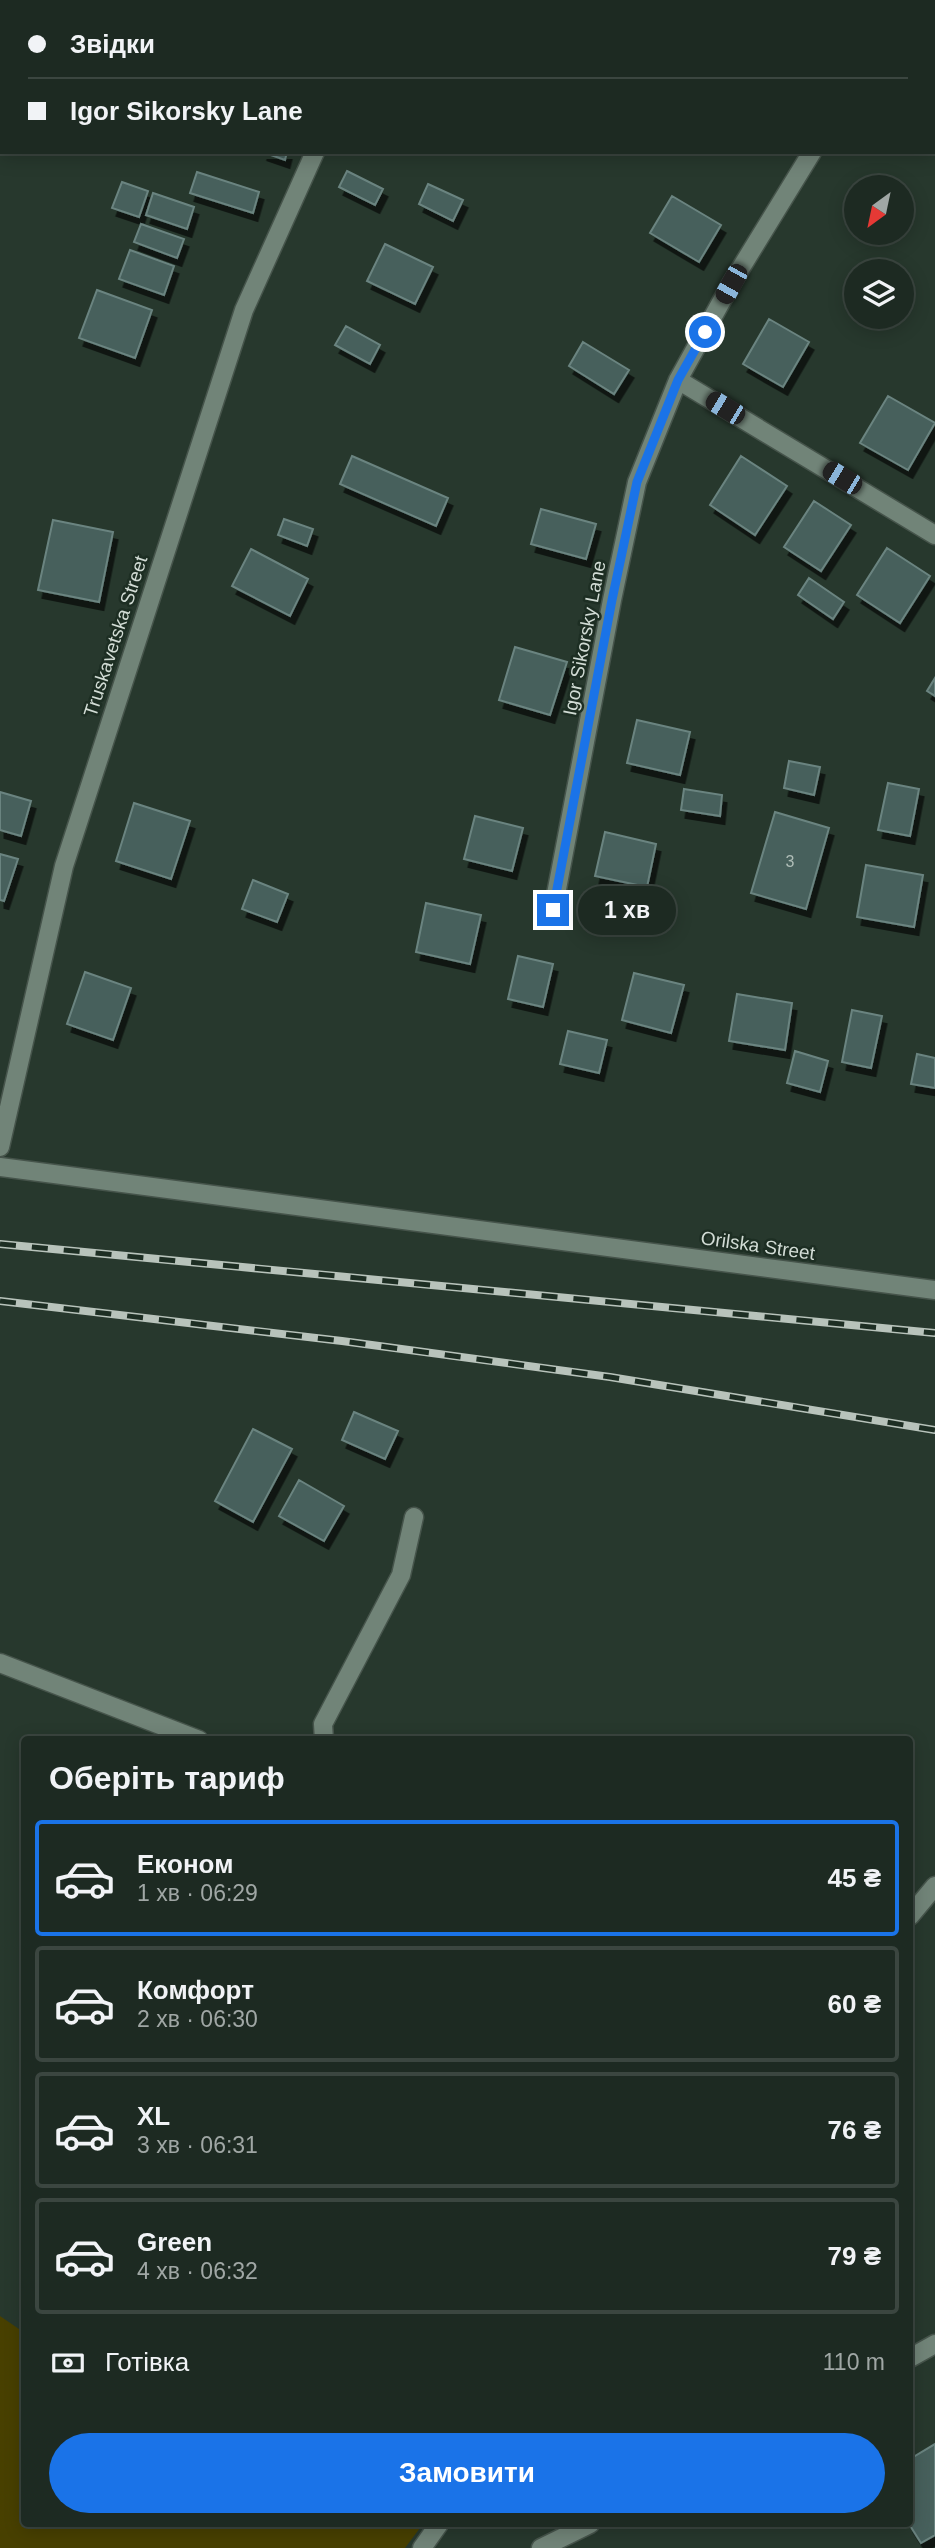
<!DOCTYPE html>
<html lang="uk">
<meta charset="utf-8">
<style>
:root{--surface:#1d2a22;--page:#25322a;--text:#f1f3f6;--muted:#a0a7a5;--line:#3b4640;--accent:#1a73e8}
body{margin:0;font-family:Arial,sans-serif;background:var(--page);color:var(--text);height:100vh;display:flex;flex-direction:column;font-size:26px;white-space:nowrap}
*{box-sizing:border-box;margin:0}
p{font-size:23px;color:var(--muted)}
.icon{flex:none;width:38px;height:38px;fill:none;stroke:currentColor;stroke-width:2;stroke-linecap:round;stroke-linejoin:round}
.map{position:relative;flex:1;overflow:hidden}
.side{position:absolute;left:21px;top:1736px;width:892px;height:791px;display:flex;flex-direction:column;background:var(--surface);border-radius:7px;box-shadow:0 4px 18px #0003,0 0 0 2px var(--line)}
.side>*{flex:none}
.guide{position:absolute;left:0px;top:0px;width:936px;height:154px;box-shadow:0 4px 18px #0003,0 0 0 2px var(--line);display:grid;align-content:center;height:154px;padding:0 28px;background:var(--surface)}
.needle{width:46px;rotate:213deg}
.controls{position:absolute;left:844px;top:175px;display:grid;gap:14px}
.controls a{display:grid;place-items:center;width:70px;height:70px;border-radius:50%;background:var(--surface);box-shadow:0 4px 18px #0003,0 0 0 2px var(--line);font-size:35px}
.end{position:absolute;width:32px;height:32px;margin:-16px;border:9px solid #1a73e8;background:#fff;box-shadow:0 0 0 4px #fff}
.from{border-radius:50%}
.bubble{position:absolute;height:49px;border-radius:24px;background:var(--surface);box-shadow:0 4px 18px #0003,0 0 0 2px var(--line);font-size:23px;font-weight:700;line-height:49px;text-align:center}
.car{position:absolute;width:21px;height:42px;margin:-21px -10px;border-radius:9px;box-shadow:0 0 5px 2px #0007;background:linear-gradient(#222 24%,#8ab4d8 0 40%,#222 0 76%,#8ab4d8 0 86%,#222 0)}
.guide b{display:flex;align-items:center;gap:24px;height:66px;font-size:26px}
.guide b+b{border-top:2px solid var(--line)}
.guide i{width:18px;height:18px;background:var(--text)}
ul{padding:0;list-style:none}
li{display:flex;align-items:center;gap:21px;height:116px;margin:0 14px 10px;padding:0 14px;border:4px solid var(--line);border-radius:7px}
li div{flex:1}
li b{display:block;font-size:26px}
li em{font-style:normal;font-weight:700}
li.on{border-color:var(--accent)}
li>.icon{width:63px;height:63px;stroke-width:1.5}
h2{padding:0 28px;font-size:32px;line-height:84px}
.pay{display:flex;align-items:center;gap:18px;height:77px;padding:0 28px;font-size:26px}
.pay p{margin-inline-start:auto}
.cta{display:flex;gap:14px;margin-top:auto;padding:14px 28px}
.cta a{flex:1;height:80px;border-radius:42px;background:var(--accent);color:#fff;font-size:28px;font-weight:700;line-height:80px;text-align:center}
.map>svg:first-child{display:block}
.green{fill:#484000}
.building{fill:#47605c;stroke:#6b8480;stroke-width:2;filter:url(#shadow)}
.lines{fill:none;stroke-linecap:round;stroke-linejoin:round}
.lane-casing{stroke:#46544b;stroke-width:21}
.street-casing{stroke:#46544b;stroke-width:21}
.secondary-casing{stroke:#46544b;stroke-width:21}
.lane{stroke:#718478;stroke-width:18}
.street{stroke:#718478;stroke-width:18}
.secondary{stroke:#718478;stroke-width:18}
.rail-casing{stroke:#b8c3bb;stroke-width:8}
.rail{stroke:#1d2e23;stroke-width:5;stroke-dasharray:16;stroke-linecap:butt}
.route{stroke:#1a73e8;stroke-width:9}
.labels{text-anchor:middle;stroke-width:5;stroke-linejoin:round;paint-order:stroke}
.number-label{font-size:16px;fill:#afbdb7}
.street-label{font-size:19px;fill:#d2dcd5;stroke:#1d2e23}
</style>
<div class="map">
<svg width="935" height="2548" viewBox="0 0 935 2548">
<defs>
<filter id="shadow"><feDropShadow dx="4.5" dy="8" stdDeviation="0" flood-color="#0009"/></filter>
</defs>
<rect width="100%" height="100%" fill="#27382d"/>
<path class="green" d="M0 2316 19 2329 24 2344V2524H102L104 2528 196 2527 197 2524H423L405 2548H0Z"/>
<path class="building" d="M0 0 25 2H2V56Z
M257 0H335L256 2Z
M544 0H578L582 2H543Z
M788 0H862L787 2Z
M0 90H2V119H0Z
M262 152H287L285 160Z
M347 171 383 189 375 205 339 187Z
M197 172 259 192 253 213 190 193Z
M122 182 148 191 139 217 112 208Z
M428 184 463 200 453 221 419 204Z
M153 193 194 207 187 229 146 215Z
M672 196 721 225 699 262 650 233Z
M141 224 184 239 177 258 134 242Z
M385 244 433 267 415 304 367 281Z
M130 250 174 266 164 295 119 279Z
M97 290 152 310 135 358 79 338Z
M769 319 809 342 783 387 743 364Z
M346 326 380 345 370 364 335 345Z
M583 342 629 370 614 394 569 366Z
M888 396 935 423 908 470 860 443Z
M352 456 448 498 436 526 340 484Z
M741 456 787 486 755 535 710 505Z
M814 501 851 525 821 571 784 547Z
M541 509 596 524 586 559 531 544Z
M284 519 313 529 307 546 278 535Z
M53 520 113 532 99 602 38 590Z
M887 548 930 576 900 623 857 595Z
M251 549 308 579 290 616 232 586Z
M809 578 844 602 833 619 798 595Z
M515 647 567 662 550 715 499 700Z
M935 678V696L927 691Z
M637 720 690 732 680 775 627 763Z
M789 761 820 767 814 795 784 788Z
M888 783 919 789 910 836 878 830Z
M684 789 722 795 720 816 681 810Z
M0 792 31 801 21 836 0 830Z
M134 803 190 821 171 879 116 861Z
M775 812 829 828 806 909 751 893Z
M475 816 523 828 512 871 464 859Z
M605 832 656 844 647 887 595 876Z
M0 854 18 859 4 901 0 900Z
M866 865 923 875 914 927 857 917Z
M253 880 288 894 277 922 242 909Z
M426 903 481 915 470 964 416 952Z
M518 956 553 964 543 1007 508 999Z
M85 972 131 988 113 1040 67 1024Z
M634 973 684 985 671 1033 622 1020Z
M737 994 792 1003 785 1050 729 1041Z
M852 1010 882 1016 871 1068 842 1062Z
M568 1031 607 1040 599 1073 560 1064Z
M795 1051 828 1061 820 1092 787 1083Z
M917 1054 935 1058V1088L911 1084Z
M354 1412 398 1431 385 1459 342 1440Z
M253 1429 292 1449 253 1522 215 1501Z
M299 1480 344 1506 324 1541 279 1516Z
M935 2444V2535L921 2543 909 2524 910 2459Z"/>
<g class="lines">
<defs>
<path id="lane" d="M0 1663 199 1740
M324 1740 323 1724 401 1575 414 1517"/>
<path id="street" d="M148 0 153 2
M386 2 387 0
M901 2 902 0
M678 380 935 535
M553 910 612 600 637 482 678 380 731 284 812 152
M0 1147 64 866 244 310 315 152
M0 1167 935 1290
M910 2358 935 2344
M541 2548 590 2524"/>
<path id="secondary" d="M910 1916 935 1886
M422 2548 439 2524"/>
</defs>
<use href="#lane" class="lane-casing"/>
<use href="#street" class="street-casing"/>
<use href="#secondary" class="secondary-casing"/>
<use href="#lane" class="lane"/>
<use href="#street" class="street"/>
<use href="#secondary" class="secondary"/>
<defs>
<path id="rail" d="M0 1244 935 1333
M0 1301 342 1341 610 1377 935 1430"/>
</defs>
<use href="#rail" class="rail-casing"/>
<use href="#rail" class="rail"/>
</g>
<g class="lines">
<path class="route" d="M553 910 612 600 637 482 678 380 705 332"/>
</g>
<g class="labels">
<g class="number-label">
<text x="790" y="867">3</text>
</g>
<g class="street-label">
<text transform="translate(115 636) rotate(-72)" y="7">Truskavetska Street</text>
<text transform="translate(584 638) rotate(-79)" y="7">Igor Sikorsky Lane</text>
<text transform="translate(758 1245) rotate(8)" y="7">Orilska Street</text>
</g>
</g>
</svg>
<div class="controls">
<a><svg class="needle" viewBox="-14 -14 28 28"><path d="M0-13l5 13h-10z" fill="#e53935"/><path d="M0 13l5-13h-10z" fill="#a0a7a5"/></svg></a>
<a><svg class="icon" aria-label="layers" viewBox="0 0 24 24"><path d="M12 4l9 5-9 5-9-5zM3 14l9 5 9-5"/></svg></a>
</div>
<i class="end from" style="left:705px;top:332px"></i>
<i class="end" style="left:553px;top:910px"></i>
<div class="bubble" style="left:578px;top:886px;width:98px">1 хв</div>
<i class="car" style="left:731px;top:284px;rotate:209deg"></i>
<i class="car" style="left:725px;top:408px;rotate:301deg"></i>
<i class="car" style="left:842px;top:478px;rotate:301deg"></i>
<div class="guide">
<b><i class="from"></i>Звідки</b>
<b><i></i>Igor Sikorsky Lane</b>
</div>
<section class="side">
<h2>Оберіть тариф</h2>
<ul>
<li class="on"><svg class="icon" aria-label="car" viewBox="0 0 24 24"><path d="M5 17H2v-5l4-1 3-4h7l3 4 3 1v5h-3M9 17h6M6 11h13"/><circle cx="7" cy="17" r="2"/><circle cx="17" cy="17" r="2"/></svg><div><b>Економ</b><p>1 хв · 06:29</p></div><em>45 ₴</em></li>
<li><svg class="icon" aria-label="car" viewBox="0 0 24 24"><path d="M5 17H2v-5l4-1 3-4h7l3 4 3 1v5h-3M9 17h6M6 11h13"/><circle cx="7" cy="17" r="2"/><circle cx="17" cy="17" r="2"/></svg><div><b>Комфорт</b><p>2 хв · 06:30</p></div><em>60 ₴</em></li>
<li><svg class="icon" aria-label="car" viewBox="0 0 24 24"><path d="M5 17H2v-5l4-1 3-4h7l3 4 3 1v5h-3M9 17h6M6 11h13"/><circle cx="7" cy="17" r="2"/><circle cx="17" cy="17" r="2"/></svg><div><b>XL</b><p>3 хв · 06:31</p></div><em>76 ₴</em></li>
<li><svg class="icon" aria-label="car" viewBox="0 0 24 24"><path d="M5 17H2v-5l4-1 3-4h7l3 4 3 1v5h-3M9 17h6M6 11h13"/><circle cx="7" cy="17" r="2"/><circle cx="17" cy="17" r="2"/></svg><div><b>Green</b><p>4 хв · 06:32</p></div><em>79 ₴</em></li>
</ul>
<div class="pay"><svg class="icon" aria-label="cash" viewBox="0 0 24 24"><path d="M3 7h18v10H3z"/><circle cx="12" cy="12" r="2"/></svg>Готівка<p>110 m</p></div>
<div class="cta"><a>Замовити</a></div>
</section>
</div>
